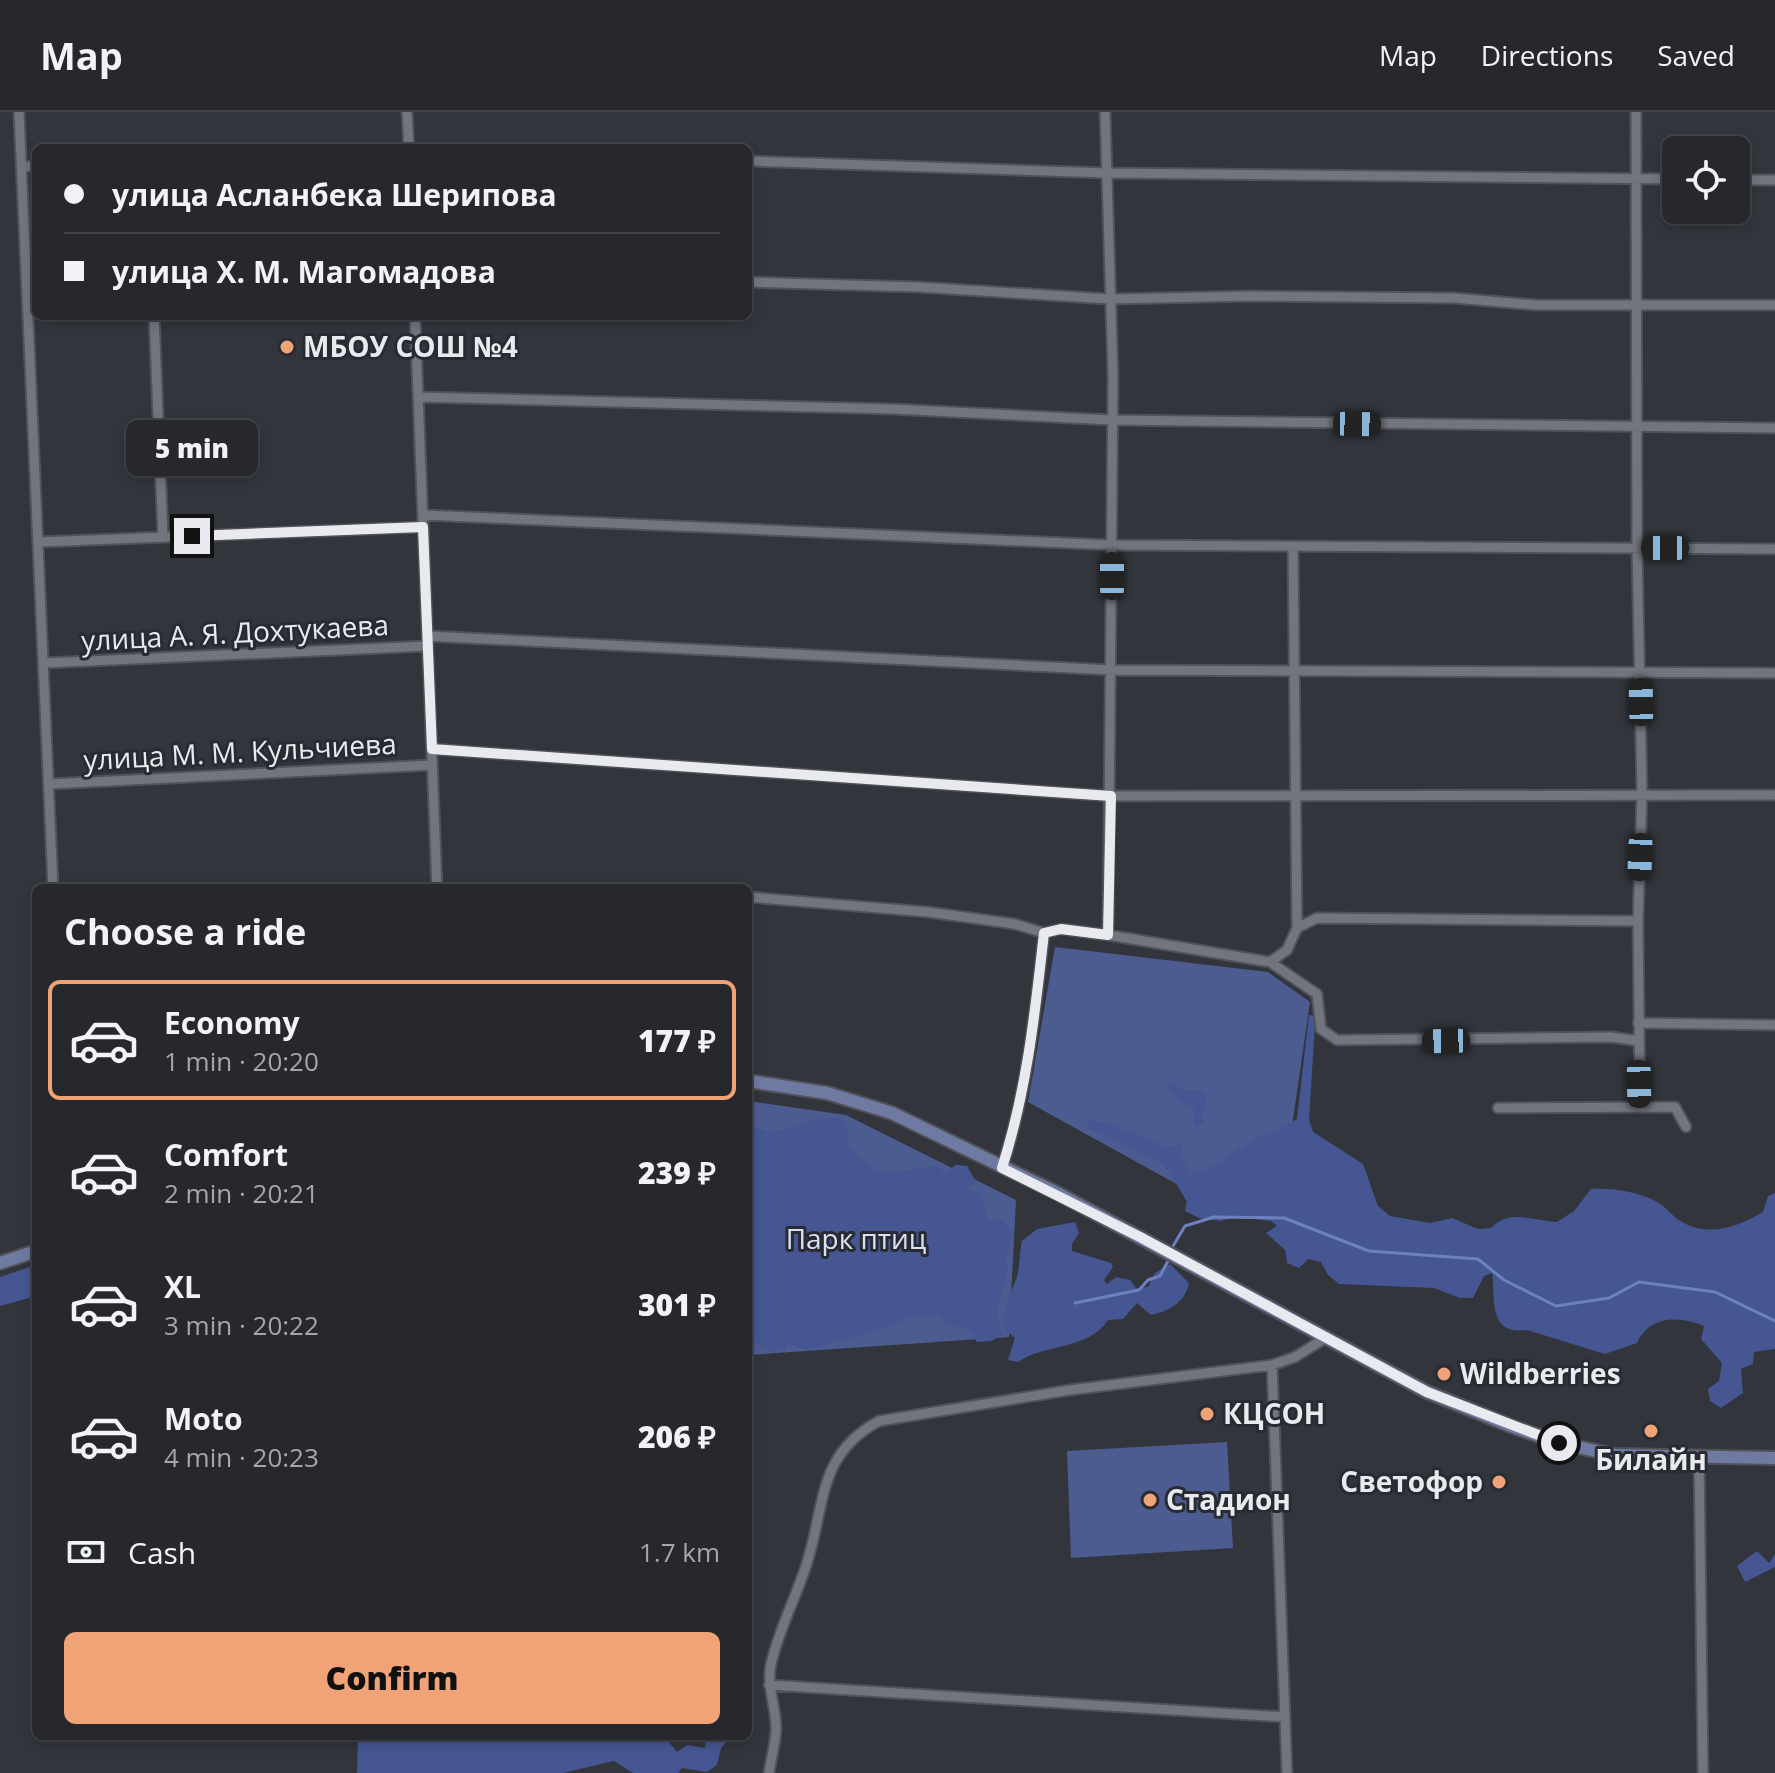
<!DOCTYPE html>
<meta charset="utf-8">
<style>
:root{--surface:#26282d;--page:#2e3035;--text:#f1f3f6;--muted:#a4a6aa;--line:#424449;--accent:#efa377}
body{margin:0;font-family:"Open Sans",sans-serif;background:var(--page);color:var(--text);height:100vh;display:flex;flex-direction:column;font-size:30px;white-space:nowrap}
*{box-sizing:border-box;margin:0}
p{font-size:26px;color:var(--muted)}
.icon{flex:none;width:44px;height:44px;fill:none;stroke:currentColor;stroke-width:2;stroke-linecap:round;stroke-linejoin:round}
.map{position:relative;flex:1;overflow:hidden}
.sheet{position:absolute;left:32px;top:772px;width:720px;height:856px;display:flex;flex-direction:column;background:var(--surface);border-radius:12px;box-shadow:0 4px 12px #0003,0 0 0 2px var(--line)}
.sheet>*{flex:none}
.banner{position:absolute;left:32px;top:32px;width:720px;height:176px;border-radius:12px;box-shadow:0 4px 12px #0003,0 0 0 2px var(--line);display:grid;align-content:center;height:176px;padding:0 32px;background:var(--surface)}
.fabs{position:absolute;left:1662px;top:24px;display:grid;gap:16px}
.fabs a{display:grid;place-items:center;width:88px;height:88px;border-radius:12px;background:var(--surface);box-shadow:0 4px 12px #0003,0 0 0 2px var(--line);font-size:40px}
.end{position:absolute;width:36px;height:36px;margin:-18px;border:10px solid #e8eaef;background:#111;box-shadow:0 0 0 4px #111}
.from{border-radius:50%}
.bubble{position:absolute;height:56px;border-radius:12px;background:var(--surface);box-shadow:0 4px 12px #0003,0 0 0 2px var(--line);font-size:26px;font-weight:800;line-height:56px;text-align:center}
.car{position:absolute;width:24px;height:48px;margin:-24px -12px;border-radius:10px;box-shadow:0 0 6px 2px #0007;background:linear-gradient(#222 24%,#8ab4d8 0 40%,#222 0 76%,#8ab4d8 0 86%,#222 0)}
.banner b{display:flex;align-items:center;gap:28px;height:76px;font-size:30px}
.banner b+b{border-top:2px solid var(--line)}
.banner i{width:20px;height:20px;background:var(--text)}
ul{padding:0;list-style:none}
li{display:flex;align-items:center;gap:24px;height:120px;margin:0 16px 12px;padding:0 16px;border:4px solid transparent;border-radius:12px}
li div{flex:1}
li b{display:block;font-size:30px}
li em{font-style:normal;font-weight:800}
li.active{border-color:var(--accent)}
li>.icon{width:72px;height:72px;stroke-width:1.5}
h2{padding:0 32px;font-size:36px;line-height:96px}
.pay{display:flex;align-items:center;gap:20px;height:88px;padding:0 32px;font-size:30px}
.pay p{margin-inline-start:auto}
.action{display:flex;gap:16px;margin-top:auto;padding:16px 32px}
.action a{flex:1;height:92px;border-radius:12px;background:var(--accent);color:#111;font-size:32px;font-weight:800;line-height:92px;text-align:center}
header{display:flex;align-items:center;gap:48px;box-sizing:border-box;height:112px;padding:0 40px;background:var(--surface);border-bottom:2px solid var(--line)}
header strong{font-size:38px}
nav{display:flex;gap:44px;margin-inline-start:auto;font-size:28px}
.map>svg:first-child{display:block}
.green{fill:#4d5c90}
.forest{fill:#455692}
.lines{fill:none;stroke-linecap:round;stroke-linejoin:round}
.stream{stroke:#6d80c0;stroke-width:3}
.street-casing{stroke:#505258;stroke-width:13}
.secondary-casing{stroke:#505258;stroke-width:16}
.street{stroke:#72757e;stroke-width:9}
.secondary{stroke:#6f7aa3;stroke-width:12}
.route{stroke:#e8eaef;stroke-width:10}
.poi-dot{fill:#efa377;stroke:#282b32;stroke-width:3}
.labels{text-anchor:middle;stroke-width:6;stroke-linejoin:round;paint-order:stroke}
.poi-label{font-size:28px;font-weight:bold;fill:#e8eaef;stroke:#282b32;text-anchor:start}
.street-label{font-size:28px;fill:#e8eaef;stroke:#282b32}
.park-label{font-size:28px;fill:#dae0f3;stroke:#282b32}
</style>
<header>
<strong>Map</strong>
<nav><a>Map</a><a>Directions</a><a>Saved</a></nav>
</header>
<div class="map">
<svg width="1775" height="1661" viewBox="0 0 1775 1661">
<rect width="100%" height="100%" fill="#32353c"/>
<path class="green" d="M1055 835 1268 860 1310 890 1292 1014 1180 1074 1028 990Z
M748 989 846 1003 1016 1088 1009 1225 748 1243Z
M1227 1330 1233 1436 1071 1446 1067 1339Z"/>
<path class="forest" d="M1309 903 1315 904V912L1309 1007 1313 1020 1363 1052 1378 1094 1390 1104 1430 1111 1452 1106 1478 1117 1491 1116C1510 1096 1532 1109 1557 1110L1574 1099 1591 1077C1614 1076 1643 1080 1662 1093 1667 1097 1671 1102 1676 1106 1704 1127 1736 1116 1763 1100L1768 1084 1775 1081V1237L1754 1240 1753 1252 1741 1257 1743 1281 1721 1296 1710 1289 1708 1277 1719 1269 1722 1251 1701 1227 1704 1214C1679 1204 1650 1203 1637 1231L1605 1242 1527 1218C1487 1223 1496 1187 1492 1161L1484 1164 1473 1186H1460L1434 1176 1339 1172 1328 1163 1321 1150 1308 1147 1299 1156 1287 1151 1285 1138 1266 1121 1277 1114 1271 1109 1236 1105 1220 1109 1199 1106 1185 1099 1187 1090 1168 1058 1157 1049 1087 1016 1089 1008 1116 1014 1167 1035 1183 1032 1180 1041 1191 1062C1214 1057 1231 1040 1252 1029 1267 1020 1282 1017 1297 1007Z
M1170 970 1180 977 1202 979 1206 983 1202 1003 1205 1010 1194 1016V996L1178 990 1168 976Z
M829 1005 842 1008 848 1020V1033C883 1074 892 1059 936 1053L946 1062 955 1053 967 1054 976 1070 967 1077 980 1082 988 1107H1000L1013 1120 1006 1147 1008 1159 996 1201 1003 1223 991 1229 977 1230 970 1218 948 1213 938 1205 913 1204 889 1215 806 1238 788 1232 784 1238 769 1240 752 1228 748 1212V1008L751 1015C786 1027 797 1009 829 1005Z
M1075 1110 1079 1121 1072 1132V1139L1111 1151 1113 1155 1104 1168 1107 1172 1116 1165 1130 1168 1136 1176 1148 1175 1155 1161 1170 1152 1189 1171C1185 1191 1169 1199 1151 1203L1137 1191 1123 1207 1108 1208C1089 1238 1043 1232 1018 1250L1008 1248 1015 1226 1004 1217C1002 1197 1010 1184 1016 1167 1020 1159 1019 1140 1022 1129L1037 1117Z
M36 1153V1184L0 1194V1165Z
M1757 1439 1769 1451 1775 1442V1455L1745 1470 1737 1454Z
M358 1624H648L669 1630 677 1640 687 1633 705 1636 706 1625 699 1624 730 1625 721 1636 717 1653 707 1660 682 1656 678 1661H633L614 1649 563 1661H357Z"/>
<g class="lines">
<path class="stream" d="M1173 1134 1185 1114 1214 1105 1284 1106 1369 1139 1478 1147 1504 1168 1556 1194 1609 1186 1639 1170 1715 1180 1775 1209
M1075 1191 1139 1178 1148 1168 1160 1164 1168 1149"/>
<defs>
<path id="street" d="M19 0 53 776
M407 0 409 36
M1105 0 1113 264 1108 823
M1636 0 1637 436 1642 681 1638 809 1640 994
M748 49 1107 61 1676 67
M22 55 36 54
M1736 68H1775
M748 170 918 175 1110 187 1251 184 1454 186 1536 193H1775
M154 204 163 425
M415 204 437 776
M418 285 893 297 1112 308 1775 316
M423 403 1112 433 1775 437
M39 430 423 415
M1293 434 1297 816
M427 524 1112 558 1775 561
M44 551 428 534
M432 637 1111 684 1775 683
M50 672 432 653
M748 785 928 800 1015 812 1044 821 1061 817 1108 823 1270 850 1317 882 1321 917 1337 928 1611 925 1639 929
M1270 850 1287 838 1297 816 1317 806 1638 809
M1638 911 1775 913
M1498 996 1675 995 1686 1015
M1002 1056C1027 979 1035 901 1044 821
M1699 1344 1703 1661
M769 1573 1285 1605
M769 1661C771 1647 775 1633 776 1619 777 1596 766 1575 771 1552 779 1518 795 1487 806 1454 826 1394 816 1343 879 1309L1070 1278 1272 1253
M1287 1661 1272 1253 1295 1245 1327 1225"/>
<path id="secondary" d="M748 969 827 981 892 1001 1059 1082 1427 1280 1511 1314 1559 1331 1615 1343 1775 1346
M0 1151 36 1139"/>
</defs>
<use href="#street" class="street-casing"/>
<use href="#secondary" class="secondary-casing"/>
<use href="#street" class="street"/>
<use href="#secondary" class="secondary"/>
</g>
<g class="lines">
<path class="route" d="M192 424 423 415 432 637 1111 684 1108 823 1061 817 1044 821C1035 901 1027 978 1002 1056L1140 1125 1427 1280 1559 1331"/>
</g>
<g class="poi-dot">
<circle cx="287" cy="235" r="8"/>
<circle cx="1444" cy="1262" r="8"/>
<circle cx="1207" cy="1302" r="8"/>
<circle cx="1651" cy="1319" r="8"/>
<circle cx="1499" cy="1370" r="8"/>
<circle cx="1150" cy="1388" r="8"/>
</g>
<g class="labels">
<g class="poi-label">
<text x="303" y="245">МБОУ СОШ №4</text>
<text x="1460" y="1272">Wildberries</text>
<text x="1223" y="1312">КЦСОН</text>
<text x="1651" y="1358" text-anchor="middle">Билайн</text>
<text x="1483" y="1380" text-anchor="end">Светофор</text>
<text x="1166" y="1398">Стадион</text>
</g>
<g class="street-label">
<text transform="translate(235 521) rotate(-3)" y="10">улица А. Я. Дохтукаева</text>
<text transform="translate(240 640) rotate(-3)" y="10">улица М. М. Кульчиева</text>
</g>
<g class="park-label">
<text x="856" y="1137">Парк птиц</text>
</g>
</g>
</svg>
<div class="fabs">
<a><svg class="icon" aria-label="locate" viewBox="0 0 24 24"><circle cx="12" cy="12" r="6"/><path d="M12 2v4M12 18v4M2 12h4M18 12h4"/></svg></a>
</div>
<i class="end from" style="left:1559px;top:1331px"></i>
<i class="end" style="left:192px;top:424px"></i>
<div class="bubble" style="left:126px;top:308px;width:132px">5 min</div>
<i class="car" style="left:1357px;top:312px;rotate:91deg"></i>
<i class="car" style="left:1665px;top:436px;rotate:270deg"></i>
<i class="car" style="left:1112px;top:464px;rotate:0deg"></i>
<i class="car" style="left:1641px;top:590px;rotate:359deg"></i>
<i class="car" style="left:1640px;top:745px;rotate:182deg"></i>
<i class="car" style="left:1446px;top:929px;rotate:269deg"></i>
<i class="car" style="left:1639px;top:972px;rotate:179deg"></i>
<div class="banner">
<b><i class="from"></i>улица Асланбека Шерипова</b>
<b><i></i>улица Х. М. Магомадова</b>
</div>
<section class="sheet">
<h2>Choose a ride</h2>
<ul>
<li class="active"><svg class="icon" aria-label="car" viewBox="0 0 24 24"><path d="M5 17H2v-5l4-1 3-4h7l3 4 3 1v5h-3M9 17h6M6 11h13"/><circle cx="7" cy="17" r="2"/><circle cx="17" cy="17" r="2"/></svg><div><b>Economy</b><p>1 min · 20:20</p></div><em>177 ₽</em></li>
<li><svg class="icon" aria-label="car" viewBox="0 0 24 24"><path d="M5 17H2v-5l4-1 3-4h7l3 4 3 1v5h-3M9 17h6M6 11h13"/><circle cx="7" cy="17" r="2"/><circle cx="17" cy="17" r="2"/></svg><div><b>Comfort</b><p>2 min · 20:21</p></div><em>239 ₽</em></li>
<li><svg class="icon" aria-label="car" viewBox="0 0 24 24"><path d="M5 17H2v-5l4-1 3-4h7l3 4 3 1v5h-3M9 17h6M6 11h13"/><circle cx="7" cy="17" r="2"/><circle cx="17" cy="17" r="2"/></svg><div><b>XL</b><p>3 min · 20:22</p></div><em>301 ₽</em></li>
<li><svg class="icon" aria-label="car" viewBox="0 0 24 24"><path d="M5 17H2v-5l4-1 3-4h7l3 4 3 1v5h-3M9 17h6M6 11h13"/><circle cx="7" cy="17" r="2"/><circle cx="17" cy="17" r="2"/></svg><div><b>Moto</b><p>4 min · 20:23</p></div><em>206 ₽</em></li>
</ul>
<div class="pay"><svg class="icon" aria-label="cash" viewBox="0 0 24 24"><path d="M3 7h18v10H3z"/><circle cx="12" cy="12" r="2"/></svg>Cash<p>1.7 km</p></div>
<div class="action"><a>Confirm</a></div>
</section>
</div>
